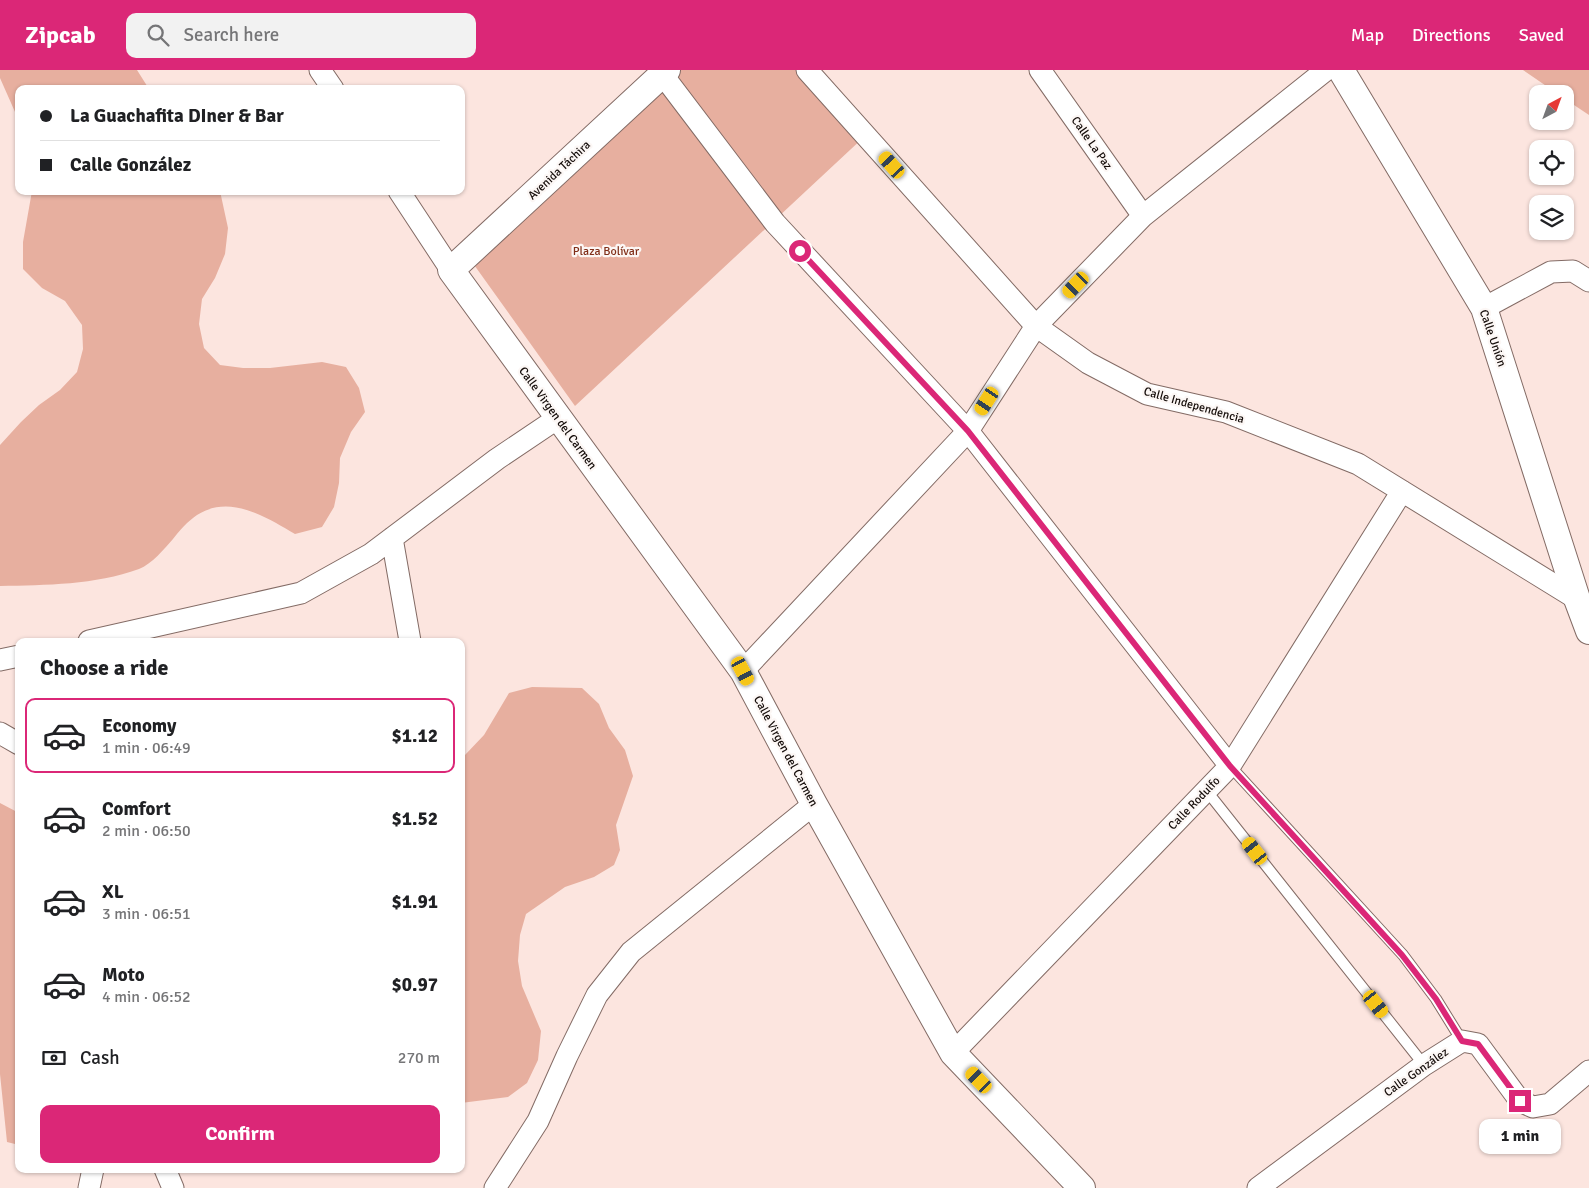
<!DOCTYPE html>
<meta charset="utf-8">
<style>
:root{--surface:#fff;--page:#f2f2f2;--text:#202124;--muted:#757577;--line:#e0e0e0;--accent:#db2777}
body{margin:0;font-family:Signika,sans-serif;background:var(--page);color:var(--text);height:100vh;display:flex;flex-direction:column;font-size:19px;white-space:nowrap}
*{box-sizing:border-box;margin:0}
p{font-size:16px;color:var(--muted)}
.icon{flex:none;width:28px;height:28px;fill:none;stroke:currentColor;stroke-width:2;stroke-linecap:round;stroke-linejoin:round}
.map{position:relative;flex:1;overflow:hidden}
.panel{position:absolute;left:15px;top:568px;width:450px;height:535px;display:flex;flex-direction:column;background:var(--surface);border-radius:10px;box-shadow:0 1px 4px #0004}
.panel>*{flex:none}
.banner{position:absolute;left:15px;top:15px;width:450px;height:110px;border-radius:10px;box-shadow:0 1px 4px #0004;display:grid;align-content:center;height:110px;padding:0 25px;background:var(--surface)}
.needle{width:32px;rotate:41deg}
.controls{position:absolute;left:1529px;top:15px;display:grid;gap:10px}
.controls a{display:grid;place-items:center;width:45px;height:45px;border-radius:10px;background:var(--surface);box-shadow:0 1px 4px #0004;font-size:25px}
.end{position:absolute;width:22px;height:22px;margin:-11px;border:6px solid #db2777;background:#fff;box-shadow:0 0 0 2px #fff}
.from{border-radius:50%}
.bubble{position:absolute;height:35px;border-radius:10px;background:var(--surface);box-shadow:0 1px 4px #0004;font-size:16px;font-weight:700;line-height:35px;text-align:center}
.car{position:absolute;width:15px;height:30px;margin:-15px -8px;border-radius:6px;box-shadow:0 0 4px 1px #0007;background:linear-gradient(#f5c518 24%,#345 0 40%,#f5c518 0 76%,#345 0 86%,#f5c518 0)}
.banner b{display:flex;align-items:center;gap:18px;height:48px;font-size:19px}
.banner b+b{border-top:1px solid var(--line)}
.banner i{width:12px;height:12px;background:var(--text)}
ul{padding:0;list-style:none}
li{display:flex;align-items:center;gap:15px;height:75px;margin:0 10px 8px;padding:0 15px;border:2px solid transparent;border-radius:10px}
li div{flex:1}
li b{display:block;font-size:19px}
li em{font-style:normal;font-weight:700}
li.current{border-color:var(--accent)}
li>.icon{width:45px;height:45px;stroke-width:1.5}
h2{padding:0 25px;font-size:22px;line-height:60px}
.pay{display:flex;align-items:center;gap:12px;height:55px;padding:0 25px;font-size:19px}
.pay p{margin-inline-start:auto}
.button{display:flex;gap:10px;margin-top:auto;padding:10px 25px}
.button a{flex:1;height:58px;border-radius:10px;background:var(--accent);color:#fff;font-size:20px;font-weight:700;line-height:58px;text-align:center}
header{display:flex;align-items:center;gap:30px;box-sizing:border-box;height:70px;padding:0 25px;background:var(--accent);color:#fff}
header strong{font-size:24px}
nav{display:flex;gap:28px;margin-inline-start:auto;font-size:18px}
.search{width:350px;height:45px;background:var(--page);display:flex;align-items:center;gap:12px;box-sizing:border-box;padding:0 18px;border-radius:10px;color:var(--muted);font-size:19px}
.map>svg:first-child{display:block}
.green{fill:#e7af9f}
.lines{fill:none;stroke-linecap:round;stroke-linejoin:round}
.service-casing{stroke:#836b65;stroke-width:12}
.minor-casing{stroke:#836b65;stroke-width:23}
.tertiary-casing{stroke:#836b65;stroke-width:28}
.service{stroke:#fff;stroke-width:10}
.minor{stroke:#fff;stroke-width:21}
.tertiary{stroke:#fff;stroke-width:26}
.route{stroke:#db2777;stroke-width:6}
.labels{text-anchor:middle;stroke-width:4.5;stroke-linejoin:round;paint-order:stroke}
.street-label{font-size:12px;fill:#140c09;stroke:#fcf7f5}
.park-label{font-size:12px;fill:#812f19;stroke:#fcf7f5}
</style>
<header>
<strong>Zipcab</strong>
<div class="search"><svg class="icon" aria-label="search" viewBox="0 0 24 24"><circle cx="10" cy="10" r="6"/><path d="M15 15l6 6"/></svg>Search here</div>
<nav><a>Map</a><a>Directions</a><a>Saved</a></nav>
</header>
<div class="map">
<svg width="1589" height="1118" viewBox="0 0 1589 1118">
<rect width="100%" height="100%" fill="#fce5df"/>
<path class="green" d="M0 0H137L149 19H19V51L0 8Z
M667 0H807L865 66 575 336 467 185Z
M1523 0H1589V45L1565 29V24H1558Z
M32 121H220L228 158 225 184 215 208 202 229 199 254 204 278 220 295 243 298H270L322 292 346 297 359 318 365 342 351 362 340 388 339 413 334 437 322 457 295 464C266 447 230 424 197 445 188 451 179 461 173 469 164 479 152 494 139 499 95 515 46 515 0 516V375L21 352 39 335 60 320 77 302 83 279 82 255 65 231 42 218 23 199V172Z
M532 617 582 618 599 634 609 658 625 680 633 706 616 755 620 780 614 795 594 807 565 817 526 844 520 865 518 891 522 916 541 961 538 990 527 1013 508 1027 461 1033V686L465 685 484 665 509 623Z
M0 733 19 743V1075L7 1072 0 1004Z"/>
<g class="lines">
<defs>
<path id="service" d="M1230 696 1403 885 1436 929 1462 971
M1206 720 1424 995"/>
<path id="minor" d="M320 0 333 19
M659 0 775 153 968 361 1230 696
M807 0 1036 256 1088 293 1147 324 1226 342 1358 394 1577 529
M1040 0 1143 146
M399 121 451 200
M1484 238 1551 202 1573 201 1589 211
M392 468 410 571
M89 571 301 523 371 484 497 389 558 348
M0 590 19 586
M743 601 968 361 1036 256 1143 146 1326 0
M0 663 19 674
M953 983 1230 696 1402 421
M165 1099 173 1118
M89 1118 93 1099
M495 1118 538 1051 567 986 597 925 631 882 814 734
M1258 1118 1424 995 1462 971 1478 974 1520 1031 1533 1037 1550 1034 1589 1001"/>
<path id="tertiary" d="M667 0 451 200 743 601 814 734 953 983 1082 1118
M1341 0 1484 238 1577 529 1589 561"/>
</defs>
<use href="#service" class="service-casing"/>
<use href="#minor" class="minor-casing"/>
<use href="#tertiary" class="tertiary-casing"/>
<use href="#service" class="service"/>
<use href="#minor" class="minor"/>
<use href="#tertiary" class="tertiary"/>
</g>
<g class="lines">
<path class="route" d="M800 181 968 361 1230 696 1402 885 1436 929 1462 971 1478 974 1520 1031"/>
</g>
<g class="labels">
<g class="street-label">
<text transform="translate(1092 73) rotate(55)" y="4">Calle La Paz</text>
<text transform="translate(559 100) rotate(-43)" y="4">Avenida Táchira</text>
<text transform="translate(1493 268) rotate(71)" y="4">Calle Unión</text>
<text transform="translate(1194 335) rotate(16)" y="4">Calle Independencia</text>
<text transform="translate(558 348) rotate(54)" y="4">Calle Virgen del Carmen</text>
<text transform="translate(786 681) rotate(62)" y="4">Calle Virgen del Carmen</text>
<text transform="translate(1194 733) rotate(-46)" y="4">Calle Rodulfo</text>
<text transform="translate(1416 1002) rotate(-35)" y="4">Calle González</text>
</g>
<g class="park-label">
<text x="606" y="185">Plaza Bolívar</text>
</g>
</g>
</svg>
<div class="controls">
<a><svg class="needle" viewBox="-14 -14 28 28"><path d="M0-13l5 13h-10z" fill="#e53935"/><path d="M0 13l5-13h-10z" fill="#757577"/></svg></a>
<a><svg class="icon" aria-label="locate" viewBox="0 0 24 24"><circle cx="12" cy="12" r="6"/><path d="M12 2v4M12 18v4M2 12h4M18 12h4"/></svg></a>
<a><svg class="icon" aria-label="layers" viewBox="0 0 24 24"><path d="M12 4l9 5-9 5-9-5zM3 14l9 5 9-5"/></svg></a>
</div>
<i class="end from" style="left:800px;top:181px"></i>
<i class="end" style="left:1520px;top:1031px"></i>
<div class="bubble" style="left:1479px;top:1049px;width:82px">1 min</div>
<i class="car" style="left:892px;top:95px;rotate:318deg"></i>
<i class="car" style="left:1076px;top:215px;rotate:224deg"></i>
<i class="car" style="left:987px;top:331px;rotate:213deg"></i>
<i class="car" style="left:743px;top:601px;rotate:152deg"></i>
<i class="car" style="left:1255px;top:781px;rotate:322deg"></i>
<i class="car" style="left:1376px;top:934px;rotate:142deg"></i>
<i class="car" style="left:979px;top:1010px;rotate:316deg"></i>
<div class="banner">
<b><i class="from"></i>La Guachafita DIner &amp; Bar</b>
<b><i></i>Calle González</b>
</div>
<section class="panel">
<h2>Choose a ride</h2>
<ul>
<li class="current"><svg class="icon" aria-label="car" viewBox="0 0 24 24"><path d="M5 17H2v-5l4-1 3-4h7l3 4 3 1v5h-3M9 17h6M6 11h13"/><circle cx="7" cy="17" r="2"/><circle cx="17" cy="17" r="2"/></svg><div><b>Economy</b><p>1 min · 06:49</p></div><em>$1.12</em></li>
<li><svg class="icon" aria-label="car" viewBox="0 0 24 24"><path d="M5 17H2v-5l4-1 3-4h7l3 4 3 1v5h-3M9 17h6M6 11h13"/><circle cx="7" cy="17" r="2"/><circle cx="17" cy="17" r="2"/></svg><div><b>Comfort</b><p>2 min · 06:50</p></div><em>$1.52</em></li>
<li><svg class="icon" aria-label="car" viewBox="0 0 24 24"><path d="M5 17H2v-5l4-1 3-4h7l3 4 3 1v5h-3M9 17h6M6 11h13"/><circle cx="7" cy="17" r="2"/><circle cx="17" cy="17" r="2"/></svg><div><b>XL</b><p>3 min · 06:51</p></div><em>$1.91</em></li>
<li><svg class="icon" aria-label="car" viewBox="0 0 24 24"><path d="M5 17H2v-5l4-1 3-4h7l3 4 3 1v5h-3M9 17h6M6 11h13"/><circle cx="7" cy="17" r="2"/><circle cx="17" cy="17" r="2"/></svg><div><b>Moto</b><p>4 min · 06:52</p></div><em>$0.97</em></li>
</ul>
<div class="pay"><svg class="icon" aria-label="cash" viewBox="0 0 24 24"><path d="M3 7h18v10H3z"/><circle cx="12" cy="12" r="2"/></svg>Cash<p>270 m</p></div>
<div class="button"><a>Confirm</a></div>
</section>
</div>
